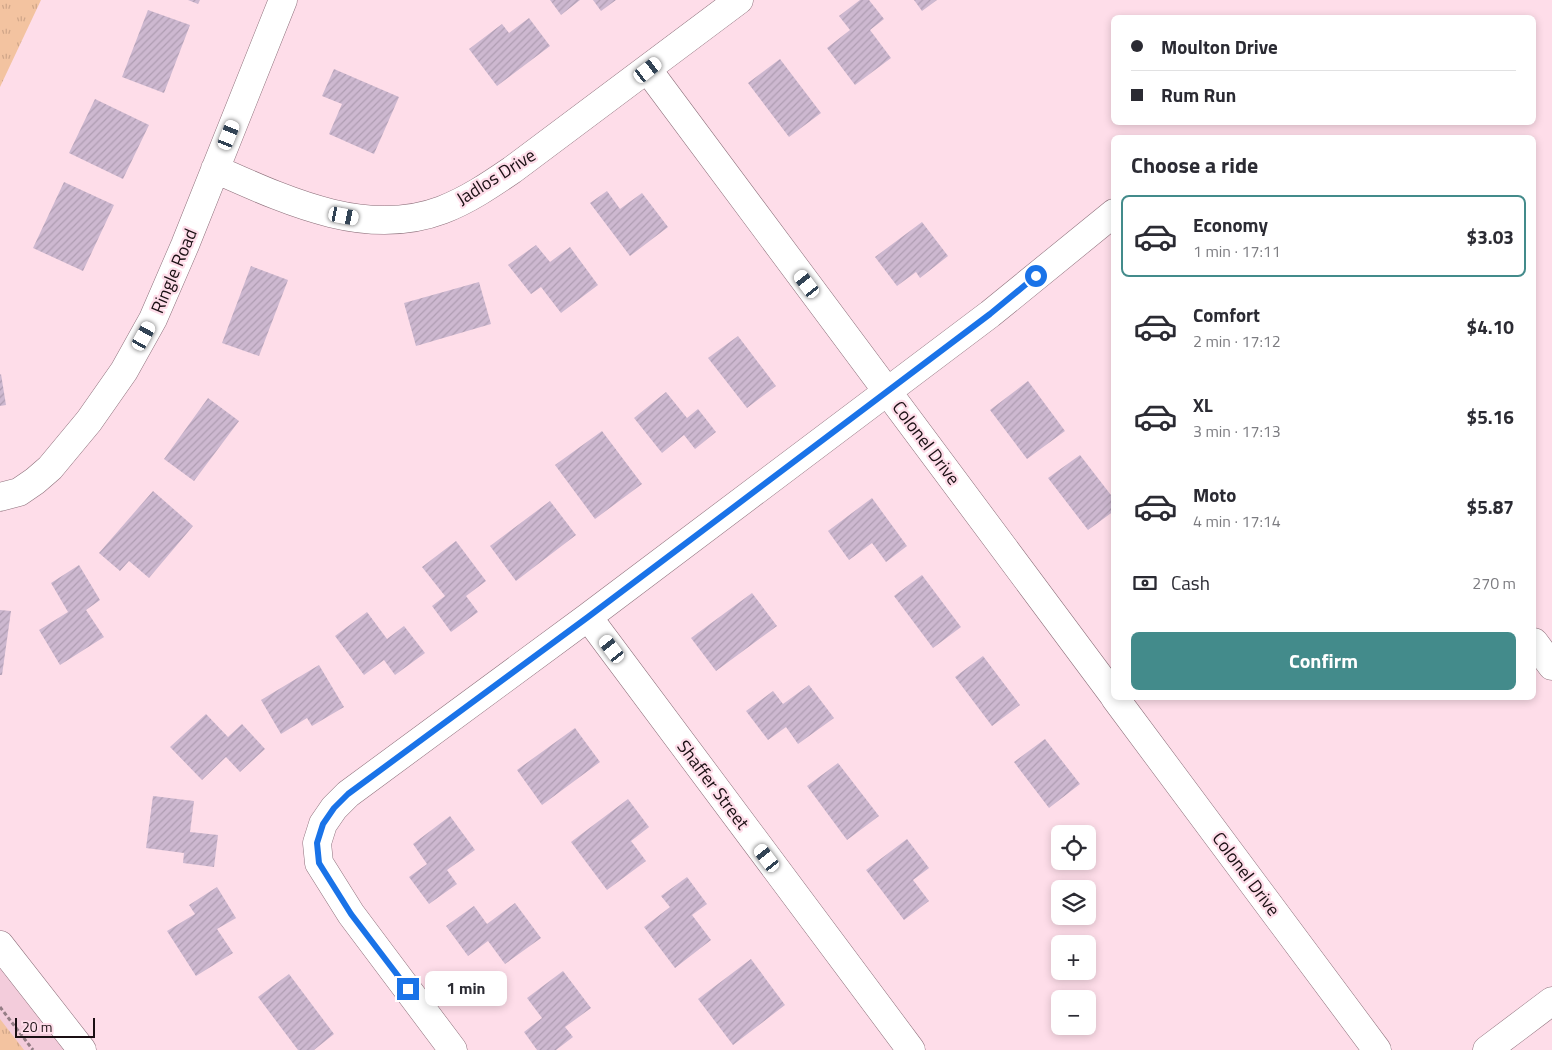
<!DOCTYPE html>
<meta charset="utf-8">
<style>
:root{--surface:#fff;--page:#f7f7f7;--text:#2b2b33;--muted:#7c7c81;--line:#e1e1e2;--accent:#438b8b}
body{margin:0;font-family:"Titillium Web",sans-serif;background:var(--page);color:var(--text);height:100vh;display:flex;flex-direction:column;font-size:19px;white-space:nowrap}
*{box-sizing:border-box;margin:0}
p{font-size:16px;color:var(--muted)}
.icon{flex:none;width:28px;height:28px;fill:none;stroke:currentColor;stroke-width:2;stroke-linecap:round;stroke-linejoin:round}
.map{position:relative;flex:1;overflow:hidden}
.sheet{position:absolute;left:1111px;top:135px;width:425px;height:565px;display:flex;flex-direction:column;background:var(--surface);border-radius:8px;box-shadow:0 2px 8px #0003}
.sheet>*{flex:none}
.top-card{position:absolute;left:1111px;top:15px;width:425px;height:110px;border-radius:8px;box-shadow:0 2px 8px #0003;display:grid;align-content:center;height:110px;padding:0 20px;background:var(--surface)}
.buttons{position:absolute;left:1051px;top:825px;display:grid;gap:10px}
.buttons a{display:grid;place-items:center;width:45px;height:45px;border-radius:8px;background:var(--surface);box-shadow:0 2px 8px #0003;font-size:25px}
.scale{position:absolute;left:15px;bottom:12px;width:80px;box-sizing:border-box;padding-left:5px;border:2px solid #1a0f13;border-top:0;font-size:14px;line-height:18px;white-space:nowrap;color:#1a0f13;-webkit-text-stroke:4px #fedde9;paint-order:stroke}
.end{position:absolute;width:22px;height:22px;margin:-11px;border:6px solid #1a73e8;background:#fff;box-shadow:0 0 0 2px #fff}
.from{border-radius:50%}
.bubble{position:absolute;height:35px;border-radius:8px;background:var(--surface);box-shadow:0 2px 8px #0003;font-size:16px;font-weight:700;line-height:35px;text-align:center}
.car{position:absolute;width:15px;height:30px;margin:-15px -8px;border-radius:6px;box-shadow:0 0 4px 1px #0007;background:linear-gradient(#fff 24%,#345 0 40%,#fff 0 76%,#345 0 86%,#fff 0)}
.top-card b{display:flex;align-items:center;gap:18px;height:48px;font-size:19px}
.top-card b+b{border-top:1px solid var(--line)}
.top-card i{width:12px;height:12px;background:var(--text)}
ul{padding:0;list-style:none}
li{display:flex;align-items:center;gap:15px;height:82px;margin:0 10px 8px;padding:0 10px;border:2px solid transparent;border-radius:8px}
li div{flex:1}
li b{display:block;font-size:19px}
li em{font-style:normal;font-weight:700}
li.selected{border-color:var(--accent)}
li>.icon{width:45px;height:45px;stroke-width:1.5}
h2{padding:0 20px;font-size:22px;line-height:60px}
.pay{display:flex;align-items:center;gap:12px;height:55px;padding:0 20px;font-size:19px}
.pay p{margin-inline-start:auto}
.action{display:flex;gap:10px;margin-top:auto;padding:10px 20px}
.action a{flex:1;height:58px;border-radius:8px;background:var(--accent);color:#fff;font-size:20px;font-weight:700;line-height:58px;text-align:center}
.map>svg:first-child{display:block}
.built{fill:#f3ccdb}
.grass{fill:url(#grass-tufts)}
.building{fill:url(#building-hatch)}
.lines{fill:none;stroke-linecap:round;stroke-linejoin:round}
.minor-casing{stroke:#8d707b;stroke-width:29}
.tertiary-casing{stroke:#8d707b;stroke-width:29}
.path{stroke:#957e86;stroke-width:3;stroke-dasharray:4 2.5;stroke-linecap:butt}
.minor{stroke:#fff;stroke-width:28}
.tertiary{stroke:#fff;stroke-width:28}
.route{stroke:#1a73e8;stroke-width:6}
.labels{text-anchor:middle;stroke-width:4.5;stroke-linejoin:round;paint-order:stroke}
.street-label{font-size:18px;fill:#1a0f13;stroke:#fedde9}
</style>
<div class="map">
<svg width="1552" height="1050" viewBox="0 0 1552 1050">
<defs>
<pattern id="grass-tufts" width="24" height="20" patternUnits="userSpaceOnUse" patternTransform="scale(1.25)"><rect width="24" height="20" fill="#f3c3a0"/><path d="M3 7l-1-3M5 7V3M7 7l1-3M15 17l-1-3M17 17v-4M19 17l1-3" fill="none" stroke="#d0a689"/></pattern>
<pattern id="building-hatch" width="6" height="6" patternUnits="userSpaceOnUse" patternTransform="scale(1.25)"><rect width="6" height="6" fill="#cdb8d0"/><path d="M-1 1l2-2M0 6l6-6M5 7l2-2" fill="none" stroke="#af9db2"/></pattern>
</defs>
<rect width="100%" height="100%" fill="#fedde9"/>
<path class="built" d="M0 945 82 1050H0Z"/>
<path class="grass" d="M0 0H41L0 87Z
M0 1019 24 1050H0Z"/>
<path class="building" d="M188 0H200L198 4Z
M550 0H580L561 15Z
M593 0H616L601 11Z
M860 0H869L884 19 870 30 891 58 855 85 827 48 850 30 839 16Z
M914 0H937L922 11Z
M148 10 190 25 164 93 122 77Z
M529 18 550 46 497 86 469 49 502 24 509 33Z
M780 59 821 113 789 137 748 83Z
M334 69 399 97 374 154 329 134 342 104 322 96Z
M95 99 149 125 123 179 69 153Z
M64 182 114 205 83 271 33 248Z
M607 191 620 209 642 193 668 227 630 256 590 203Z
M922 222 948 256 920 278 916 272 897 286 875 257Z
M536 245 550 262 570 247 598 285 561 313 541 287 531 294 508 265Z
M251 266 288 280 259 356 222 343Z
M479 282 491 324 416 346 404 303Z
M738 336 776 386 747 408 708 358Z
M1 374 6 405 0 406V375Z
M1028 381 1065 431 1027 459 990 410Z
M666 392 687 418 698 409 716 432 695 449 684 435 662 453 634 418Z
M208 398 239 421 194 481 164 459Z
M602 431 642 484 595 519 555 465Z
M1080 455 1114 499V511L1088 530 1048 478Z
M153 491 193 526 149 578 129 561 120 571 99 553Z
M872 498 907 546 886 562 872 543 849 560 828 531Z
M550 501 576 535 516 581 490 546Z
M456 541 486 581 466 596 478 612 451 632 432 606 445 596 422 567Z
M79 565 100 600 86 610 104 637 60 665 39 630 68 612 51 583Z
M922 575 961 627 933 648 894 596Z
M752 593 777 626 716 671 691 638Z
M0 610 11 611 2 675H0Z
M367 612 387 639 404 626 425 653 395 675 384 660 364 675 335 636Z
M983 656 1020 705 992 726 955 677Z
M319 665 344 707 312 726 307 718 281 734 261 700Z
M809 685 834 718 798 744 786 727 768 740 746 711 773 691 783 704Z
M206 714 228 737 242 724 265 749 240 772 226 757 202 780 170 747Z
M575 728 600 762 542 805 517 770Z
M1045 739 1080 784 1049 808 1014 762Z
M838 763 879 816 847 840 807 786Z
M153 796 194 801 190 832 218 835 214 867 183 863 184 853 146 848Z
M628 799 649 827 631 841 646 861 607 890 571 842Z
M450 816 475 850 447 870 457 884 429 904 409 877 427 864 413 844Z
M907 839 929 868 913 880 929 901 904 920 866 870Z
M687 877 707 904 692 915 711 940 675 968 644 927 670 907 661 896Z
M217 887 236 918 217 929 233 953 196 976 167 931 195 914 189 905Z
M515 903 541 938 505 964 488 941 468 956 446 926 474 906 487 924Z
M751 959 785 1005 733 1045 698 999Z
M563 971 591 1008 565 1027 573 1037 556 1050H537L524 1032 542 1018 527 998Z
M289 974 334 1034 314 1050H298L258 997Z"/>
<g class="lines">
<defs>
<path id="minor" d="M648 70 1114 696
M215 169C285 200 366 239 442 210 468 200 490 185 512 170L739 0
M0 497 19 492 35 481 50 468 89 421 124 371 153 319 185 245 283 0
M588 617 911 1050
M1534 642 1552 666
M1115 698 1377 1050
M453 1050 351 914 319 863 317 843 323 824 334 808 348 794 588 617 990 314 1114 213
M1487 1050 1552 1001"/>
<path id="tertiary" d="M0 945 82 1050"/>
</defs>
<use href="#minor" class="minor-casing"/>
<use href="#tertiary" class="tertiary-casing"/>
<path class="path" d="M0 1007 33 1050"/>
<use href="#minor" class="minor"/>
<use href="#tertiary" class="tertiary"/>
</g>
<g class="lines">
<path class="route" d="M408 989 351 914 319 863 317 843 323 824 334 808 348 794 588 617 990 314 1036 276"/>
</g>
<g class="labels">
<g class="street-label">
<text transform="translate(496 177) rotate(-32)" y="6">Jadlos Drive</text>
<text transform="translate(174 271) rotate(-67)" y="6">Ringle Road</text>
<text transform="translate(926 443) rotate(53)" y="6">Colonel Drive</text>
<text transform="translate(713 785) rotate(53)" y="6">Shaffer Street</text>
<text transform="translate(1246 874) rotate(53)" y="6">Colonel Drive</text>
</g>
</g>
</svg>
<div class="buttons">
<a><svg class="icon" aria-label="locate" viewBox="0 0 24 24"><circle cx="12" cy="12" r="6"/><path d="M12 2v4M12 18v4M2 12h4M18 12h4"/></svg></a>
<a><svg class="icon" aria-label="layers" viewBox="0 0 24 24"><path d="M12 4l9 5-9 5-9-5zM3 14l9 5 9-5"/></svg></a>
<a>+</a>
<a>−</a>
</div>
<div class="scale">20 m</div>
<i class="end from" style="left:1036px;top:276px"></i>
<i class="end" style="left:408px;top:989px"></i>
<div class="bubble" style="left:425px;top:971px;width:82px">1 min</div>
<i class="car" style="left:648px;top:70px;rotate:52deg"></i>
<i class="car" style="left:229px;top:135px;rotate:22deg"></i>
<i class="car" style="left:344px;top:216px;rotate:101deg"></i>
<i class="car" style="left:807px;top:284px;rotate:323deg"></i>
<i class="car" style="left:144px;top:336px;rotate:29deg"></i>
<i class="car" style="left:612px;top:649px;rotate:323deg"></i>
<i class="car" style="left:767px;top:858px;rotate:323deg"></i>
<div class="top-card">
<b><i class="from"></i>Moulton Drive</b>
<b><i></i>Rum Run</b>
</div>
<section class="sheet">
<h2>Choose a ride</h2>
<ul>
<li class="selected"><svg class="icon" aria-label="car" viewBox="0 0 24 24"><path d="M5 17H2v-5l4-1 3-4h7l3 4 3 1v5h-3M9 17h6M6 11h13"/><circle cx="7" cy="17" r="2"/><circle cx="17" cy="17" r="2"/></svg><div><b>Economy</b><p>1 min · 17:11</p></div><em>$3.03</em></li>
<li><svg class="icon" aria-label="car" viewBox="0 0 24 24"><path d="M5 17H2v-5l4-1 3-4h7l3 4 3 1v5h-3M9 17h6M6 11h13"/><circle cx="7" cy="17" r="2"/><circle cx="17" cy="17" r="2"/></svg><div><b>Comfort</b><p>2 min · 17:12</p></div><em>$4.10</em></li>
<li><svg class="icon" aria-label="car" viewBox="0 0 24 24"><path d="M5 17H2v-5l4-1 3-4h7l3 4 3 1v5h-3M9 17h6M6 11h13"/><circle cx="7" cy="17" r="2"/><circle cx="17" cy="17" r="2"/></svg><div><b>XL</b><p>3 min · 17:13</p></div><em>$5.16</em></li>
<li><svg class="icon" aria-label="car" viewBox="0 0 24 24"><path d="M5 17H2v-5l4-1 3-4h7l3 4 3 1v5h-3M9 17h6M6 11h13"/><circle cx="7" cy="17" r="2"/><circle cx="17" cy="17" r="2"/></svg><div><b>Moto</b><p>4 min · 17:14</p></div><em>$5.87</em></li>
</ul>
<div class="pay"><svg class="icon" aria-label="cash" viewBox="0 0 24 24"><path d="M3 7h18v10H3z"/><circle cx="12" cy="12" r="2"/></svg>Cash<p>270 m</p></div>
<div class="action"><a>Confirm</a></div>
</section>
</div>
